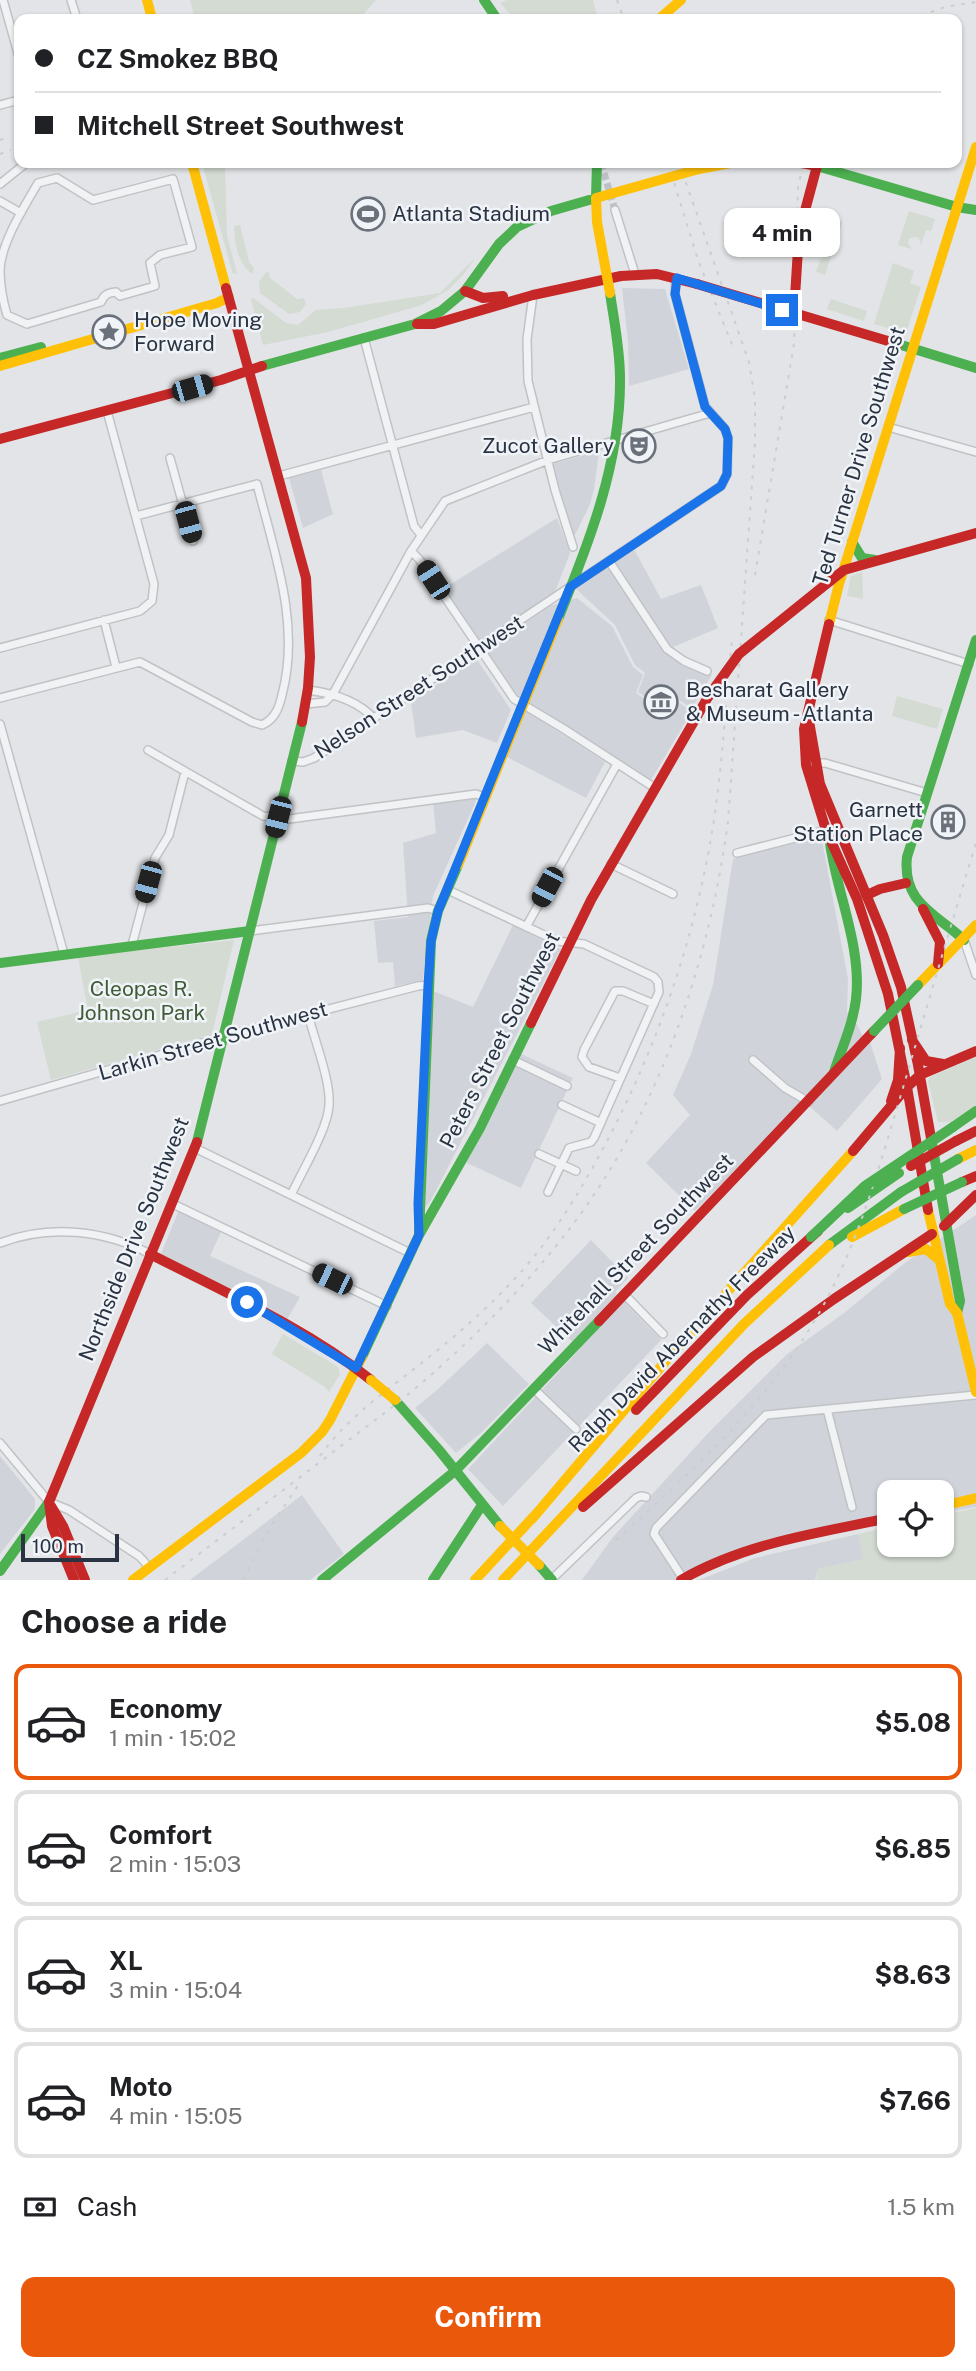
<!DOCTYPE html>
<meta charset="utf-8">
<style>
:root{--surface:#fff;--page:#f2f2f2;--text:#202124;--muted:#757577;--line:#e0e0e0;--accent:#ea580c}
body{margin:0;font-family:"Public Sans",sans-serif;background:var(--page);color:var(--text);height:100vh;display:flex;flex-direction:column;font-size:26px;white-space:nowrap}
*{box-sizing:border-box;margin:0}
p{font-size:23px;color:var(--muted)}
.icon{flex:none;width:38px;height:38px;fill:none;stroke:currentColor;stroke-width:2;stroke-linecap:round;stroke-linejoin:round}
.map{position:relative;height:1580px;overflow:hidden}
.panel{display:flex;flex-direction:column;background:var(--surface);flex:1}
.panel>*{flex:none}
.hud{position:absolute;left:14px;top:14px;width:948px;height:154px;border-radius:14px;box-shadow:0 2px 5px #0004;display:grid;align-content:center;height:154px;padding:0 21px;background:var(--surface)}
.fabs{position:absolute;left:877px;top:1480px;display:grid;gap:14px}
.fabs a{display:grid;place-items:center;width:77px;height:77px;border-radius:14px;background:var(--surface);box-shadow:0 2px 5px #0004;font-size:35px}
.scale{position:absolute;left:21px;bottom:18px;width:98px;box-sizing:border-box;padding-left:7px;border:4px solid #293341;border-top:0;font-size:19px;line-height:24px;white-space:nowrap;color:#293341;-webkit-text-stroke:5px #f0f3f7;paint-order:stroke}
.end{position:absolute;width:32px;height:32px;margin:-16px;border:9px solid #1a73e8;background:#fff;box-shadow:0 0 0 4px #fff}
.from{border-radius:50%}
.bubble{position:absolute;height:49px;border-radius:14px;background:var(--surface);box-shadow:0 2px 5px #0004;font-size:23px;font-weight:700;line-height:49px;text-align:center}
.car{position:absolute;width:21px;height:42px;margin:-21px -10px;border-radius:9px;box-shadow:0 0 5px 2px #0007;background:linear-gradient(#222 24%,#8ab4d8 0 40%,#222 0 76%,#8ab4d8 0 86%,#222 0)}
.hud b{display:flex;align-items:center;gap:24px;height:66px;font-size:26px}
.hud b+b{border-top:2px solid var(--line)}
.hud i{width:18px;height:18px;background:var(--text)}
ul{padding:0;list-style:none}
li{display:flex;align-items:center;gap:21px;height:116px;margin:0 14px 10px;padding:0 7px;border:4px solid var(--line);border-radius:14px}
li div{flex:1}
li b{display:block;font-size:26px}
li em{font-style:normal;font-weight:700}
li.current{border-color:var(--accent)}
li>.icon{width:63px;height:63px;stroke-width:1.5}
h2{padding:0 21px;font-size:32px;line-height:84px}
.pay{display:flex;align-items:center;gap:18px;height:77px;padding:0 21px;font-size:26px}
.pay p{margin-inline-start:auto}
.button{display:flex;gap:14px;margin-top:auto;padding:14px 21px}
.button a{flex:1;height:80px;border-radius:14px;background:var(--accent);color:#fff;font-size:28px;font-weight:700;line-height:80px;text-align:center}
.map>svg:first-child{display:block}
.built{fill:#d0d4da}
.green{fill:#d3dbd2}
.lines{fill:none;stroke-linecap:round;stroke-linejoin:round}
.street-tunnel{stroke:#bdc1c6;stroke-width:7;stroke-dasharray:7 3.5;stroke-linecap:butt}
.street-casing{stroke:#c0c2c5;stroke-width:10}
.street{stroke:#f1f2f4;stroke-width:7}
.fast{stroke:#4caf50;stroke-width:10}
.slow{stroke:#ffc107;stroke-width:10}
.jam{stroke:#c62828;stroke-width:10}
.rail{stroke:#cbcdcf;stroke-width:2;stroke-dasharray:3.5 7;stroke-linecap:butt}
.fast-bridge{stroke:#4caf50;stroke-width:10}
.slow-bridge{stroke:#ffc107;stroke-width:10}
.jam-bridge{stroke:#c62828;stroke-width:10}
.route{stroke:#1a73e8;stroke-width:9}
.labels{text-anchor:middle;stroke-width:5;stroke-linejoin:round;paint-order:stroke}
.poi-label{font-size:21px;fill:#293341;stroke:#f0f3f7;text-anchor:start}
.street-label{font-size:21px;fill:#293341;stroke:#f0f3f7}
.park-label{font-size:21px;fill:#405c36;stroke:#f0f3f7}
</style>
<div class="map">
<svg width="976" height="1580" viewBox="0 0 976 1580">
<rect width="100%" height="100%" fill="#e2e4e7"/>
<path class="built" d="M622 288 665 289 689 369 629 386 628 341Z
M599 451 594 490 590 504 575 535H572L553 464Z
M321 470 333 514 303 528 289 478Z
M557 518 570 553 555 592 477 643 443 589Z
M634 549 661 599 701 585 718 628 671 648 681 663 712 675 692 708 659 688 650 700 638 692 645 673 635 665 615 625 575 588Z
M577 598 612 626 633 667 643 675 636 693 652 704 660 691 692 711 651 780 512 693 483 651 550 606Z
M476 658 511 710 497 743 463 730 416 738 411 702Z
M525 710 605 762 586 798 507 757Z
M476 797V801L433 896 423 980 395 986 393 962 378 963 374 921 408 917 403 843 436 833 433 802Z
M821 835 848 979 847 1012 858 1026 863 1037 803 1102 695 1211 646 1163 690 1115 673 1095 691 1054 713 985 733 859Z
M513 925 561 949 431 1200 421 1213 433 991 473 1007Z
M870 1042 882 1079 837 1131 808 1105Z
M519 1053 573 1078 521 1188 465 1162Z
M179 1210 222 1230 210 1256 300 1297 286 1321 161 1254Z
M976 1215V1507L942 1513V1493H889V1522L752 1552 682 1580H582L613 1537 711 1430 786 1355 844 1313 906 1262Z
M591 1240 628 1278 615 1292 661 1340 503 1506 468 1469 580 1349 531 1303Z
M487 1343 529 1384 481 1433 456 1453 415 1408 437 1390Z
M0 1456 35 1499V1509L0 1554Z
M302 1495 344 1554 310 1580H190Z
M858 1534 864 1559 818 1569 815 1580H699L755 1558Z"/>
<path class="green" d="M190 0H376L359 19H316L309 16 306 19H195Z
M507 0H593L598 19H515L500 3Z
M202 163H225L227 236 237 273 233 274Z
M909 211 935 219 931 231 926 230 921 245 919 238 914 237 909 239 908 244 912 249 898 245Z
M832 219 842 222 825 275 816 272 820 260 823 258 821 257Z
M240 225 249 262 254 268 252 274C237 262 235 244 234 226Z
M475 258 463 275 448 290 422 305 328 332 263 345 251 299 253 298 286 323 298 325 316 310 344 308 440 293Z
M893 263 914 271 910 283 921 287 907 330 902 329 901 332 874 324Z
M266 272 270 273 269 277 297 299 304 298 306 304 300 312 289 314 260 293 259 282Z
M831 299 867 311 864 321 827 309Z
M862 572 863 599 847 596 851 576Z
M897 696 943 709 937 729 892 716Z
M234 940 212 1034 51 1080 37 1022 88 1010 78 957Z
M976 1057V1106L953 1122H938L928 1081 930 1077Z
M283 1334 338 1367 340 1374 329 1392 325 1387 272 1354Z
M976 1508V1580H816L818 1569 863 1559 858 1534 889 1527V1545H942V1515Z"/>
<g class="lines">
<path class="street-tunnel" d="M601 163 615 210"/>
<defs>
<path id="street" d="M3 0 19 57
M71 0 77 19
M0 105 19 100
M57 178 93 200 173 179 192 247 160 255 150 263 155 286 120 296 116 292C107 293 104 295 101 302L27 324 7 315C3 301 0 285 0 270 1 243 24 207 38 183Z
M0 184 26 163
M0 201 21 213
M615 210 635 274
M533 295 527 339 528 381 555 490 573 547
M364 338 414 526 421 535
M888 427 976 452
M170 458 193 541
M279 476 534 407
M411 551 419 559 514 699 564 729 655 788
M609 561 667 649 684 661 707 671
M104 620 116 667
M829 620 969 664
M0 648 140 611 152 601 154 584 107 411
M308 690C331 693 358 700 374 719
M0 698 140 662 252 722 262 725C275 719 279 708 282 695 301 624 274 552 257 484L136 516
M306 704 325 702 333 694 411 551 445 501 548 460 710 413
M0 724 64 954
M148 750 263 816 289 819 476 794 485 797
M292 761 303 762 314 758 721 486 727 474 728 438 725 429 705 406 675 294 676 278
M815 763H825L927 793
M737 853 826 830
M611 864 673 894
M448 890 557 941 584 944 654 977 658 982 659 992 594 1138 591 1142 569 1148 548 1192
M526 927 617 764
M250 931 428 908 438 911
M964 940 976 975
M132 945 155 858 169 835 185 772
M513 1060 567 1086
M753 1060 785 1088 809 1102
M620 1078 589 1067 582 1057 584 1050 615 991H623L654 1004
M0 1101 236 1033 418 986 428 985
M562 1105 601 1123
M195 1148 410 1253
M539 1154 576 1171
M291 1195C302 1171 328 1129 329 1105 331 1081 314 1039 308 1014
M173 1204 387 1306
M0 1243C49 1224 105 1230 150 1254
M624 1294 663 1334
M534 1389 576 1429
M827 1409 852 1507
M0 1443 49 1502 69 1510 139 1556 149 1567
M551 1580 636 1498 641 1496 646 1497
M684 1580 654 1534 656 1528 766 1415 976 1395"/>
</defs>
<use href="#street" class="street-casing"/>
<use href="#street" class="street"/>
<path class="fast" d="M817 166 957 207 976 210
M898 344 976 368
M0 358 41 347
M262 366 415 324 441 311 465 291 499 244 517 227 551 211 596 198 597 163
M852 542 862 558 875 560
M558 619C589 543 621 462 620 378 620 349 614 321 610 293
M830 843C837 894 862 947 856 999 853 1024 842 1048 834 1072
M964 940C935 913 902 903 907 857L976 640
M0 963 250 931
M953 1127 976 1111
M931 1138 960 1301 957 1313
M197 1142 302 722
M848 1208 899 1173
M419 1235 431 941 438 911 458 865
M829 1245 901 1192
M362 1357 419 1235 480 1128 531 1023
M395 1400 439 1450 500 1526
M539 1565 552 1580
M0 1571 49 1502
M322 1580 455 1471 599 1321
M433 1580 482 1505"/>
<path class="slow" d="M147 0 152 19
M192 163 226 288
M0 366 217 303 229 297
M829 624 839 584 976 147
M458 865 558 619
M918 985 976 925
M958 1159 976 1150
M928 1210 950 1304 957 1313 976 1392
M852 1237 904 1209
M908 1252 926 1249 938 1259
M942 1506 976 1498
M532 1519 670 1356 853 1151
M133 1580 301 1453 322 1432 330 1420 362 1357
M475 1580 537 1513
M503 1580 744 1324 829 1245"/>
<path class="jam" d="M226 288 306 578 310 657 308 688 302 722
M465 291 483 298 503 296
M417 324H434L533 295 621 276 657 274 697 284
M0 439 221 380 262 366
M830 581 844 570 976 533
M829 624 804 729 806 765 826 830 857 899 888 994 907 1087 928 1210
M809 721 820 784 883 935 901 987 918 1065 931 1138
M867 895 880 889 906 883
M923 909 940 942 938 964
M531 1023 591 900 708 697
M912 1040 926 1061 943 1064
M891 1101 898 1080 900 1048
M956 1141 976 1131
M853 1151 907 1087 920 1075 976 1051
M962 1182 976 1176
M944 1226 976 1195
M150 1254C224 1292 306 1328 371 1380
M599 1321 874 1031
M636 1410 747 1295 818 1231
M51 1506 63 1526 85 1580
M583 1507 753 1357 834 1299 932 1234
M74 1580 52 1526 49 1502 197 1142
M681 1580C745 1543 818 1533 889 1518"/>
<path class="rail" d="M617 0 624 19
M911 19 945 7 976 2
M0 140 7 138
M0 154 11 150
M668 163 698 260 733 347
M755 575 794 344 798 188 803 163
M320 1456C349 1415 391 1388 429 1357 462 1331 494 1302 522 1271 556 1232 582 1188 606 1143 655 1050 690 952 709 849 722 780 725 709 732 639
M616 1540C690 1474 764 1406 815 1320 856 1251 877 1174 900 1098 925 1013 950 928 976 843
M165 1580C221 1537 277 1495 333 1452 370 1424 407 1397 441 1366 489 1323 535 1275 574 1223 660 1108 709 963 728 822L755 442V399L749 362 679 163
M243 1580 267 1532 299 1484"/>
<path class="fast-bridge" d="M484 0 497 19
M874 1031 918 985
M901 1192 958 1159
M904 1209 962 1182
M811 1237 865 1186 953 1127"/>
<path class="slow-bridge" d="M659 19 681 0
M610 293 597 222 596 198 699 169 730 163
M371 1380 395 1400
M500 1526 539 1565"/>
<path class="jam-bridge" d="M697 284 898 344
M794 313 799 233 817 166 802 163
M708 697 739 654 830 581
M911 1166 956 1141"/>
</g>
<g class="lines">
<path class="route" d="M247 1302 356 1368 419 1235 418 1204 428 985 431 941 438 911 570 587 721 486 727 474 728 438 725 429 705 407 675 294 677 278 782 310"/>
</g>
<defs>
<symbol id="stadium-ring" viewBox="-11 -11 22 22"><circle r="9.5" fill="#f0f3f7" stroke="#6a717b" stroke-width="1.5"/><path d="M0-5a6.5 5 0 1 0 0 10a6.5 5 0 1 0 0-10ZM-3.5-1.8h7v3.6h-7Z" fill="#6a717b"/></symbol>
<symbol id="sight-ring" viewBox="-11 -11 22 22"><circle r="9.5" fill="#f0f3f7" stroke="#6a717b" stroke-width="1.5"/><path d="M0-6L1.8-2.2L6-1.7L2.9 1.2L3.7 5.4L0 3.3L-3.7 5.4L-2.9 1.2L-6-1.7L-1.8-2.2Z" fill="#6a717b"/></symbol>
<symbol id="theatre-ring" viewBox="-11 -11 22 22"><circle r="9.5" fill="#f0f3f7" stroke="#6a717b" stroke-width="1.5"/><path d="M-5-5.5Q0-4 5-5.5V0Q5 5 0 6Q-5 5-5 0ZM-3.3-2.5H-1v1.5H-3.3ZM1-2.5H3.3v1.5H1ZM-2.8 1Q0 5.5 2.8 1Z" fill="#6a717b"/></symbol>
<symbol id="museum-ring" viewBox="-11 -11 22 22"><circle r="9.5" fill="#f0f3f7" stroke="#6a717b" stroke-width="1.5"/><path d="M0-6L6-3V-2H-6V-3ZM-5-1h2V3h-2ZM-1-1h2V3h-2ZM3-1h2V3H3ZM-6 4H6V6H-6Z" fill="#6a717b"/></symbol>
<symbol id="building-ring" viewBox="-11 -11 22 22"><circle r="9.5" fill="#f0f3f7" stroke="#6a717b" stroke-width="1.5"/><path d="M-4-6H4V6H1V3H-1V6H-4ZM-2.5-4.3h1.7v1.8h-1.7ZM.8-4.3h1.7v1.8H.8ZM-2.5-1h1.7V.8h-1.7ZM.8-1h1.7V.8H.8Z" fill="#6a717b"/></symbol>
</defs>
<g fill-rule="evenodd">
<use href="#stadium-ring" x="349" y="195" width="38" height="38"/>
<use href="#sight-ring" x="90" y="313" width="38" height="38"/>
<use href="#theatre-ring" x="620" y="427" width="38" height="38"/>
<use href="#museum-ring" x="642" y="683" width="38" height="38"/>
<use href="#building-ring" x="929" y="803" width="38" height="38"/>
</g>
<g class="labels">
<g class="poi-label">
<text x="392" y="221">Atlanta Stadium</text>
<text x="134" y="327">Hope Moving<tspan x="134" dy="24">Forward</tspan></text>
<text x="614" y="453" text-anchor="end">Zucot Gallery</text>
<text x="686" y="697">Besharat Gallery<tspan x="686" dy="24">&amp; Museum - Atlanta</tspan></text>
<text x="923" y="817" text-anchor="end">Garnett<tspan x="923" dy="24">Station Place</tspan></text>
</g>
<g class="street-label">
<text transform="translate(859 456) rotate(-73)" y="7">Ted Turner Drive Southwest</text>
<text transform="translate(419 687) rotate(-33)" y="7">Nelson Street Southwest</text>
<text transform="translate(500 1040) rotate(-63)" y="7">Peters Street Southwest</text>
<text transform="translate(213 1041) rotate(-16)" y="7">Larkin Street Southwest</text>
<text transform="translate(134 1239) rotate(-68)" y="7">Northside Drive Southwest</text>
<text transform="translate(636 1254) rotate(-46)" y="7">Whitehall Street Southwest</text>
<text transform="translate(682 1339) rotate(-45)" y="7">Ralph David Abernathy Freeway</text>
</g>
<g class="park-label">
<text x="141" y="996">Cleopas R.<tspan x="141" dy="24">Johnson Park</tspan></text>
</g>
</g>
</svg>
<div class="fabs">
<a><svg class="icon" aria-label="locate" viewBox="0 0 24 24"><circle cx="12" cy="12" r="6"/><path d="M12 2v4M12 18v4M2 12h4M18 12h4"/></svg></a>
</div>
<div class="scale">100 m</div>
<i class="end from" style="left:247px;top:1302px"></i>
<i class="end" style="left:782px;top:310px"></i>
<div class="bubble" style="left:724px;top:208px;width:116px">4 min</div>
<i class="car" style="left:192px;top:388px;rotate:74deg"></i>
<i class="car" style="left:188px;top:522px;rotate:165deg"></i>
<i class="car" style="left:433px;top:580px;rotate:327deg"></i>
<i class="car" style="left:278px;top:817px;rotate:194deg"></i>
<i class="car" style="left:148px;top:882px;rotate:195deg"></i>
<i class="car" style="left:547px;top:887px;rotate:208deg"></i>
<i class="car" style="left:332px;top:1279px;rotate:296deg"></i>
<div class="hud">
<b><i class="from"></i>CZ Smokez BBQ</b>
<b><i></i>Mitchell Street Southwest</b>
</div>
</div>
<section class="panel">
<h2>Choose a ride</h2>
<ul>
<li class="current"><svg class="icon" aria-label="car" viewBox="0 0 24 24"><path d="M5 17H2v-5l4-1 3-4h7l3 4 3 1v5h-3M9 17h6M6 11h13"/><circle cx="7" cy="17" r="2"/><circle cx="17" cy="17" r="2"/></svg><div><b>Economy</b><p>1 min · 15:02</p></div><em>$5.08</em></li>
<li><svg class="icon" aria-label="car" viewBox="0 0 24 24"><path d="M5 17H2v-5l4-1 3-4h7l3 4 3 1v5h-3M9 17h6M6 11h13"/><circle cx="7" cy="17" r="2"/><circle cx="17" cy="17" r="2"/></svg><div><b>Comfort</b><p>2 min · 15:03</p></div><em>$6.85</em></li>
<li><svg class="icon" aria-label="car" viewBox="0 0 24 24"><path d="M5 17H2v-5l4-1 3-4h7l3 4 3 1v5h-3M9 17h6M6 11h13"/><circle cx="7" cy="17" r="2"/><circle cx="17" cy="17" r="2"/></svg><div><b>XL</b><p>3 min · 15:04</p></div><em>$8.63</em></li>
<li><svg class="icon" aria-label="car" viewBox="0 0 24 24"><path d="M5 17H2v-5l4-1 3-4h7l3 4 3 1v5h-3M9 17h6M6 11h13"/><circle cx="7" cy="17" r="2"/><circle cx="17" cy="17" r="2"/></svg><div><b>Moto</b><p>4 min · 15:05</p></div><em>$7.66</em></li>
</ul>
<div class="pay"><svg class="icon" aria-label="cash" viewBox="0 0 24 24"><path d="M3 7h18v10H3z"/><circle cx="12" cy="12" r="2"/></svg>Cash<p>1.5 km</p></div>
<div class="button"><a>Confirm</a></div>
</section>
